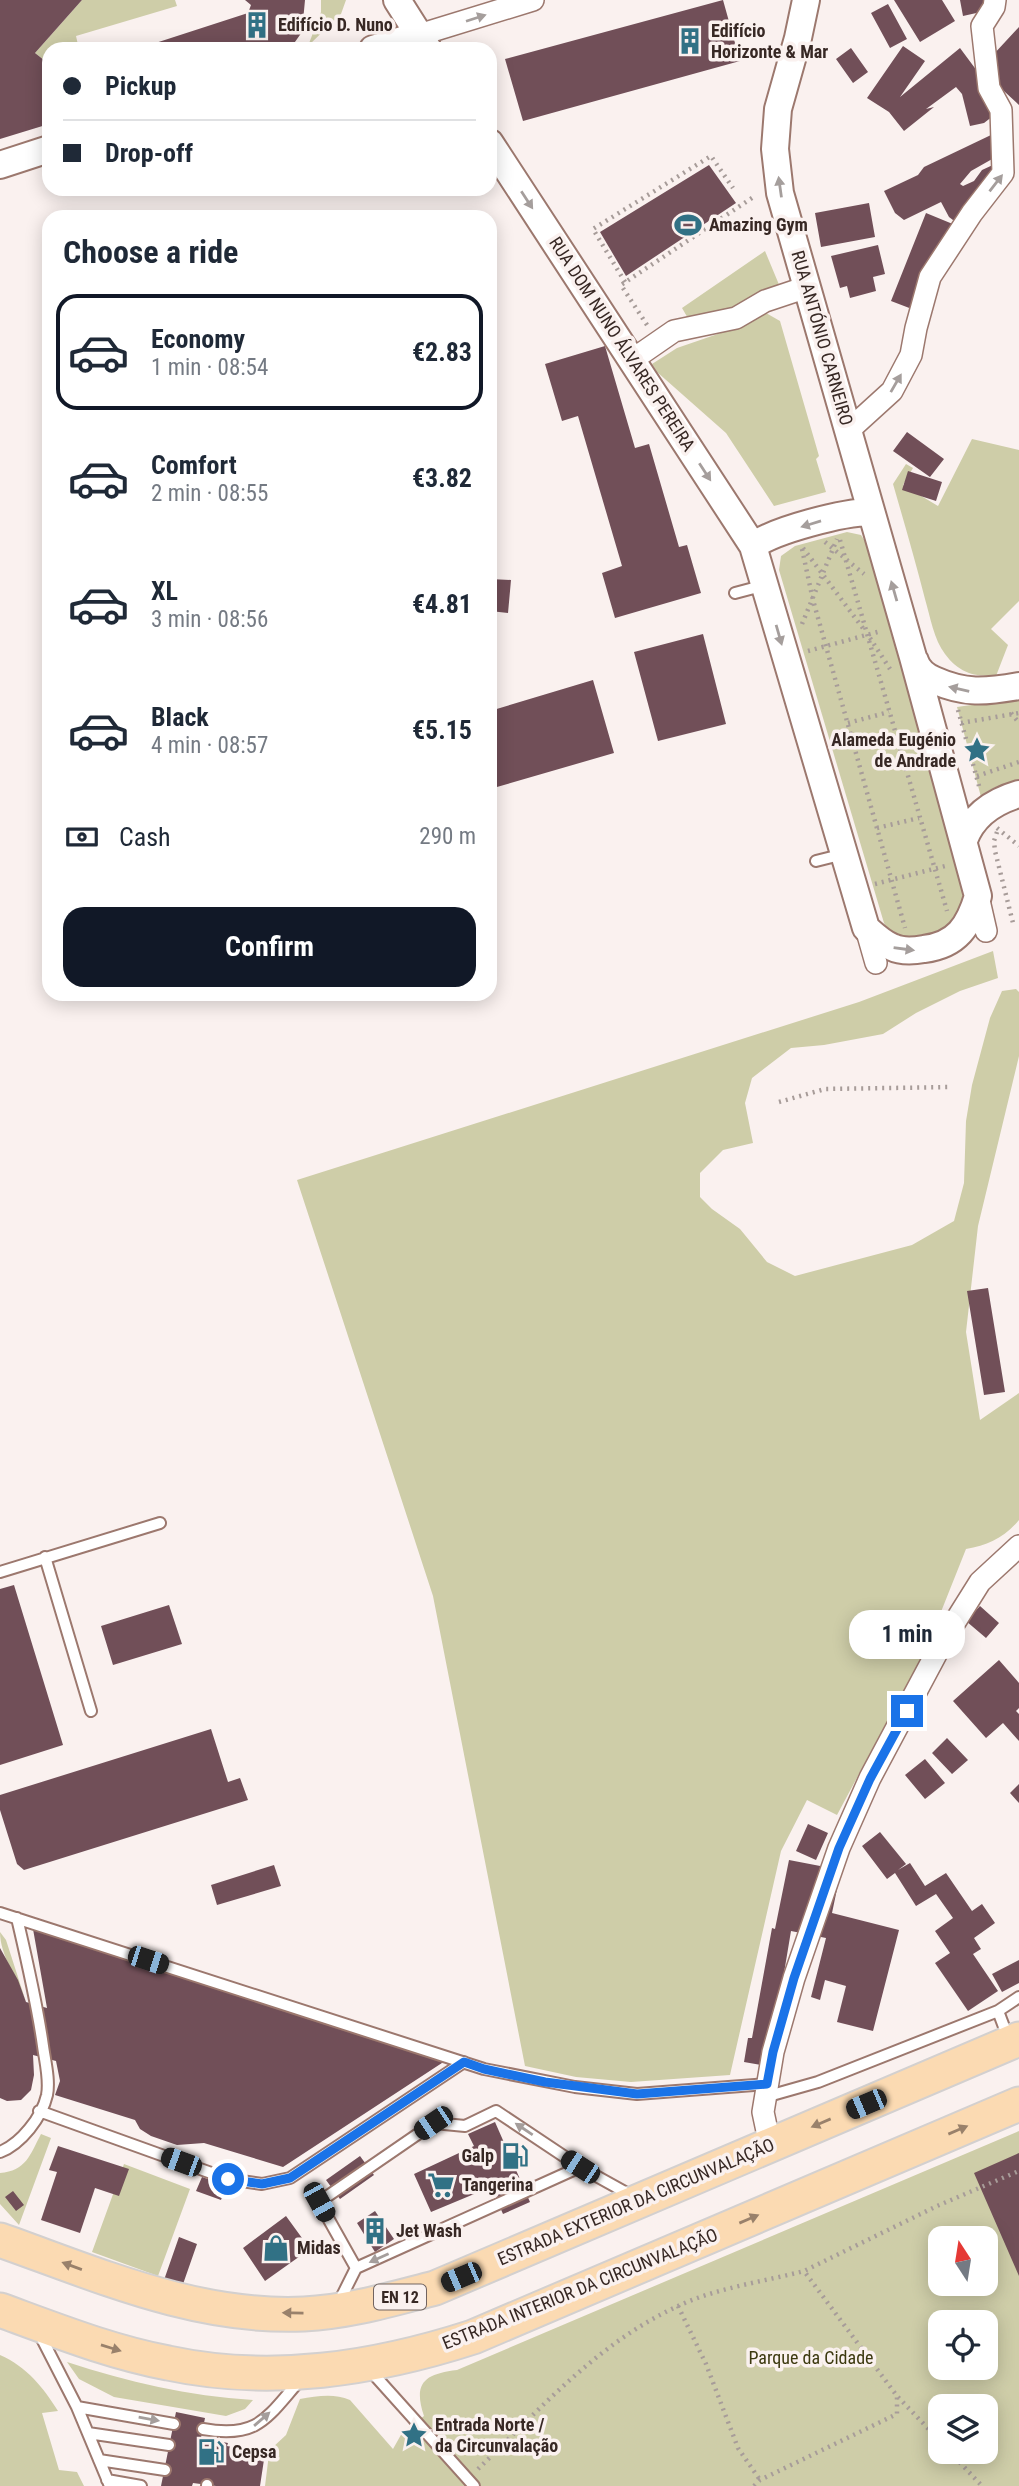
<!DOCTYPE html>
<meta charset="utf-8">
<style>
:root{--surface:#fff;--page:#f6f6f7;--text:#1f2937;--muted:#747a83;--line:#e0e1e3;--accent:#111827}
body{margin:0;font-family:"Roboto Condensed",sans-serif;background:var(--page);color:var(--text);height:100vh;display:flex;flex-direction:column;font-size:26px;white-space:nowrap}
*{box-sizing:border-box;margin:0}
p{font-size:23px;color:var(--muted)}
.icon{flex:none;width:38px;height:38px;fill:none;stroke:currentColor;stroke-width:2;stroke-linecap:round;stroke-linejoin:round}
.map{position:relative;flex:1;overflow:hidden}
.side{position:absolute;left:42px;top:210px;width:455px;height:791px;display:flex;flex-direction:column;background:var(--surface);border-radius:21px;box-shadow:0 4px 18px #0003}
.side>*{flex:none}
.hud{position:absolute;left:42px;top:42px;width:455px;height:154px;border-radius:21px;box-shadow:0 4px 18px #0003;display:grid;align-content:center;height:154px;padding:0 21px;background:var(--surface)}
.needle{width:46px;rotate:348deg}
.buttons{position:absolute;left:928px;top:2226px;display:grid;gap:14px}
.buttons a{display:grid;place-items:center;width:70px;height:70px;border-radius:14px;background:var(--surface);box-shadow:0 4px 18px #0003;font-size:35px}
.end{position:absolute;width:32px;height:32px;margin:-16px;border:9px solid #1a73e8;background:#fff;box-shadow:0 0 0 4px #fff}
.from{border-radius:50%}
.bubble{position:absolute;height:49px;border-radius:21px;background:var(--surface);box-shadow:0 4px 18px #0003;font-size:23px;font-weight:700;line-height:49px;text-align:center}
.car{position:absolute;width:21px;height:42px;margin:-21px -10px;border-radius:9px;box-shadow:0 0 5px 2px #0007;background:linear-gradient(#222 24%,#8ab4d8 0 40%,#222 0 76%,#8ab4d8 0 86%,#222 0)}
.hud b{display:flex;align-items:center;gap:24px;height:66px;font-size:26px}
.hud b+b{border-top:2px solid var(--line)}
.hud i{width:18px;height:18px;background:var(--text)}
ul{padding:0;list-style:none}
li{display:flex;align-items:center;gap:21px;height:116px;margin:0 14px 10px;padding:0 7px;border:4px solid transparent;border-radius:21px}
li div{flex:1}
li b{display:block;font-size:26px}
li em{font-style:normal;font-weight:700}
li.selected{border-color:var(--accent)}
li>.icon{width:63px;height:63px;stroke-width:1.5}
h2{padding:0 21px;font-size:32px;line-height:84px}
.pay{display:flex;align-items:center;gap:18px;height:77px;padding:0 21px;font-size:26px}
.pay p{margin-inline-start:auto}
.button{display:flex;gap:14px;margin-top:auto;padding:14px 21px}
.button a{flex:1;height:80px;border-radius:21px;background:var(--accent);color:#fff;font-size:28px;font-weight:700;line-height:80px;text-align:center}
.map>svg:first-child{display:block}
.green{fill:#cecda8;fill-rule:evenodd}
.building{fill:#714f58}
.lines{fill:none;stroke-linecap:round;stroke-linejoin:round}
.service-casing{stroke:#9c786e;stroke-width:14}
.minor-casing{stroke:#9c786e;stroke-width:24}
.tertiary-casing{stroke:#9c786e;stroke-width:30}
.primary-casing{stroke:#d3d0cf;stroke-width:37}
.path{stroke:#a79c99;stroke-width:4.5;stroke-dasharray:2 5;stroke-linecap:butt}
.service{stroke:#fff;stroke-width:10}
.minor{stroke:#fff;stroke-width:21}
.tertiary{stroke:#fff;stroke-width:26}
.primary{stroke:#fbdab2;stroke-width:33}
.oneway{fill:#a59e9c}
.oneway2{fill:#99816b}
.route{stroke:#1a73e8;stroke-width:9}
.labels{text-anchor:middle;stroke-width:7;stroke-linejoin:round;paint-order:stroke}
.shield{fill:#faf1ef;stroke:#726461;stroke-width:2}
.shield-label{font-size:16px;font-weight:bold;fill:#372824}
.poi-label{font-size:18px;font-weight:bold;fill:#372824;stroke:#faf1ef;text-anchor:start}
.street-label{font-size:18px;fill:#372824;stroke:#faf1ef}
.park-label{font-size:18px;fill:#3c390f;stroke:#faf1ef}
</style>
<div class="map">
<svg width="1019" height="2486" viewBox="0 0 1019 2486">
<rect width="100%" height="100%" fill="#faf1ef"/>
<path class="green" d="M82 0H175L177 6 76 36 79 49H49V64L35 53Z
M321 0H346L341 14 308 46 321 12Z
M765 251 780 287 736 311 689 320 682 308Z
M766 313 780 321 819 456 816 459 826 492 774 506 726 433 657 372 652 364 677 348 744 325Z
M972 439 1019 450V601L991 629 1008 645 996 676C975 677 959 673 945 654 934 640 930 616 925 599 915 560 904 522 893 484L906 464 913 468 903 485 938 506Z
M847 532 861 535 867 544 965 895 953 929C933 938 897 950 884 923L779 570 781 556 795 546Z
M1019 698V779L993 788 981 797 957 707Z
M993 951 998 978 960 991 916 1013 883 1034 824 1045 791 1048 752 1078 745 1103 753 1143 723 1150 700 1173V1197L712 1209 740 1229 767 1262 795 1276 912 1245 954 1221 964 1183 966 1121 972 1085 990 1018 1002 991 1016 989 1019 992V1056L978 1226 966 1332 980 1420 1019 1393V1520C1004 1538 988 1545 966 1549L927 1647 837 1815 807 1800 781 1851 730 2075 631 2082 576 2077 525 2066 433 1596 297 1180 859 1002Z
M0 1932 6 1940 26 2002C18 1979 0 1956 0 1932Z
M1019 2131V2486H265L269 2454 272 2448 286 2435 300 2399C317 2396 334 2393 350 2400L393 2449 402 2433 424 2416C413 2383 424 2374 457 2370ZM940 2238H985V2284H940ZM940 2322H985V2368H940ZM940 2406H985V2452H940Z
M41 2134 51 2138 19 2225 0 2204V2173C26 2171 30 2155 41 2134Z
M124 2164 190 2189 158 2276 92 2252Z
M0 2355C27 2367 43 2387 58 2411L42 2413 59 2470 77 2472 84 2486H0Z
M67 2362C128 2382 188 2396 253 2400L245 2409 226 2416 114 2397 79 2379Z"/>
<path class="building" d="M0 0H82L35 53 49 64V124L0 139Z
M245 0H305L302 32 290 49H137L248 13 251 5Z
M723 0 740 61 523 121 505 59Z
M894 0H942L955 21 920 42Z
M960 0H1001L1003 7 963 16Z
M888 4 907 39 890 48 871 13Z
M1019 27V105L980 69Z
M903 46 925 61 900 97 960 48 983 79 993 116 984 123 970 126 962 94 956 87 926 109 934 107 904 131 889 112 867 98Z
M851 48 868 72 853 83 836 59Z
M991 135 1001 154 971 171 960 184 963 186 974 181 982 170 995 164 1010 181 970 233 949 217 941 202 904 220 895 213 884 191 918 175 924 167Z
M709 165 736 203 626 276 600 232Z
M869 203 875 237 821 247 815 213Z
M926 213 960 227 925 314 891 301Z
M878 245 885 274 873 277 876 291 850 298 847 286 840 288 831 256Z
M605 346 635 448 649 444 679 547 687 545 701 593 615 618 602 573 622 566 578 416 562 421 545 364Z
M907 432 944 459 930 477 893 451Z
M908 471 942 482 936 501 902 490Z
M490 542 495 543 492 567H490Z
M490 579 511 580 508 613 490 611Z
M703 634 726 724 658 741 634 652Z
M593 680 614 753 490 789V711Z
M988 1288 1005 1392 984 1395 967 1291Z
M14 1585 63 1745 0 1765V1589Z
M169 1605 182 1644 113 1665 101 1626Z
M980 1606 999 1623 986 1638 966 1621Z
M999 1660 1019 1683V1708L1016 1711 1019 1714V1741L1003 1723 986 1738 953 1701Z
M211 1729 228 1782 240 1778 248 1800 24 1870 17 1864 0 1810V1795Z
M947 1738 968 1760 952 1774 932 1753Z
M925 1759 945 1783 925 1799 905 1775Z
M1019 1784V1803L1010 1793Z
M808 1824 828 1833 816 1860 796 1851Z
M880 1832 906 1864 898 1870 910 1863 925 1886 946 1873 972 1911 982 1904 995 1923 974 1938 981 1949 973 1954 998 1991 968 2011 935 1963 950 1953 935 1931 953 1918 936 1894 916 1906 895 1873 887 1879 862 1846Z
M789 1860 841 1870 832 1913 899 1930 873 2031 837 2022 846 1986 825 1980 820 2000 811 1997 826 1938 791 1931 772 2045 773 2067 744 2062 748 2038H752L772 1928 775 1929Z
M274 1865 281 1886 217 1905 211 1885Z
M33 1929 445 2061 283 2167 204 2143 177 2145 151 2136 140 2129 135 2120 55 2095 60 2081 56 2061 33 2055 34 2075 31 2090 21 2100 7 2101 0 2098V1948L18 1980 26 2002 47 2008Z
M1019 1960V1983L1002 1992 992 1974Z
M495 2122 530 2202 503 2214 491 2187 431 2212 414 2174 474 2146 468 2134Z
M58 2146 129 2169 119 2196 95 2188 80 2233 41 2220 57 2172 49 2170Z
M1019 2153V2276L974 2173Z
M360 2156 374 2175 340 2199 326 2180Z
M202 2177 226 2185 221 2200 196 2191Z
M13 2191 24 2205 16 2211 5 2197Z
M375 2211 394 2239 375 2252 357 2223Z
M286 2216 310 2249 265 2281 243 2248Z
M179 2237 197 2244 182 2287 164 2280Z
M176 2412 205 2418 201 2438 228 2443 227 2446 265 2453 260 2486H216L193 2483 192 2486H161Z"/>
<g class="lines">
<defs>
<path id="service" d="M735 593 765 585
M816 861 844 854
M45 1557 91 1711
M0 1572 160 1523
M0 1913 484 2069 575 2087 637 2094 767 2084
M998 2011 1019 1997
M765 2097 818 2082 998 2011 1009 2040
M39 2111 228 2179 262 2184 290 2178 464 2062
M0 2152C21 2144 42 2117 47 2095 50 2080 45 2061 43 2046 37 2003 27 1961 17 1918
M356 2268 319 2202 434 2123 465 2126 496 2111 580 2167
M338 2304 356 2268 580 2167 634 2197
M39 2333 77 2407 110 2486
M368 2368 474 2486
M77 2407 174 2424
M203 2429C259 2439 267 2417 301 2379
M88 2433 169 2445
M99 2460 165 2470
M107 2480 141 2486
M207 2486V2485"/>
<path id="minor" d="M419 35 533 0
M632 360 674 331 736 318 765 301 807 287
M848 431 892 391 911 355 916 328 930 277 972 213 1003 173 1001 110 989 88 982 26 994 7 995 0
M978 896 986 931
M866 928 876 963
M770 2145 763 2112 773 2052 794 1978 839 1848 870 1778 943 1641 980 1582 1019 1546"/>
<path id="tertiary" d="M397 0 428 49
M373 49 419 35
M490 143 753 546 866 928C874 935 882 943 892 947 902 952 913 951 924 949 957 945 969 926 978 896L913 657 780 193 775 149 778 109 798 38 806 0
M0 165 49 149
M753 546C774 530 844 512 871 512
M915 661C918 671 925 676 934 680 965 694 985 692 1019 686
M964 840C973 815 995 801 1019 794"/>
<path id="primary" d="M0 2240C99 2275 197 2319 304 2314 349 2312 392 2299 435 2288L1019 2039
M0 2310C55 2330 110 2352 168 2363 271 2385 374 2369 473 2337L1019 2104"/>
</defs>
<use href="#service" class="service-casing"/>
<use href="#minor" class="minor-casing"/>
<use href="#tertiary" class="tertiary-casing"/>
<use href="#primary" class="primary-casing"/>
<path class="path" d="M625 282 593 229 711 156 733 188
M647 325 621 285 755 196
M840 540 947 911
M825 542 864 574
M803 548 865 631
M802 549 813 600 905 928
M802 624 837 539
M870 638 890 669
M808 651 881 631
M958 710 979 786
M1011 713 1019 723
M848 723 889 712
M961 723 1019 713
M977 776 1019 762
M877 828 919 818
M997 828 1019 846
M997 832 994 841 995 851 1013 923
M875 884 945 866
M779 1102 825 1089 952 1087
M678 2306 706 2364 738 2448 760 2480
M898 2397 940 2441
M950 2452 982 2486
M478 2469C539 2410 598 2343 676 2307 715 2288 762 2282 804 2271
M754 2486 760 2480 897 2414V2396L804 2271 937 2206 1019 2171"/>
<use href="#service" class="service"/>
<use href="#minor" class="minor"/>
<use href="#tertiary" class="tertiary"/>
<use href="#primary" class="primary"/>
</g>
<defs><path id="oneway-solid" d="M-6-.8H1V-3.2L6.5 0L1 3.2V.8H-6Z" transform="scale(1.75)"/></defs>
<g class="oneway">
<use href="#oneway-solid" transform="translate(476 18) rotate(-18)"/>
<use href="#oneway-solid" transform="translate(996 183) rotate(-52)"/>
<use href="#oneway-solid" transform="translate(780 187) rotate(-98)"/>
<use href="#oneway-solid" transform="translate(527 200) rotate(57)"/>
<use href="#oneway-solid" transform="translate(896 383) rotate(-60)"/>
<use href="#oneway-solid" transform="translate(705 472) rotate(57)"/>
<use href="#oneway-solid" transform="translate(811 524) rotate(163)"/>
<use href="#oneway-solid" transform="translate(894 591) rotate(-106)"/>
<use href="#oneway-solid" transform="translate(779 635) rotate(74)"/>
<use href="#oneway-solid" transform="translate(959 689) rotate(-167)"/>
<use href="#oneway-solid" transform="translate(904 949) rotate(8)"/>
<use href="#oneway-solid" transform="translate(524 2129) rotate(-146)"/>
<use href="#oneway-solid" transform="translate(379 2258) rotate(156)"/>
<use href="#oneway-solid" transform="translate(149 2419) rotate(10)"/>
<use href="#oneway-solid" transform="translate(262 2419) rotate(-41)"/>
</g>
<g class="oneway2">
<use href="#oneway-solid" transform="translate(821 2123) rotate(157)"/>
<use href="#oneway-solid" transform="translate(958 2130) rotate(-23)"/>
<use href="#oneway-solid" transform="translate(749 2219) rotate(-23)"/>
<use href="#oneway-solid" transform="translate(72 2266) rotate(-160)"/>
<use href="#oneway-solid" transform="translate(293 2313) rotate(-179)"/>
<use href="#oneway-solid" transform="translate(111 2348) rotate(17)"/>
</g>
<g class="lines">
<path class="route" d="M228 2179 262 2184 290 2178 464 2062 484 2069 545 2082 637 2094 767 2084 773 2052 794 1978 839 1848 870 1779 907 1711"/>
</g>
<defs>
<symbol id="building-bare" viewBox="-9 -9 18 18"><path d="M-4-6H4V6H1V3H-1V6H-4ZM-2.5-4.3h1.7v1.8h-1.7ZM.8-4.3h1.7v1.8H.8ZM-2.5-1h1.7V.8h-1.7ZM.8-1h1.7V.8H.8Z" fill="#317185" stroke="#faf1ef" stroke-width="2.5" paint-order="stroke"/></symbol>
<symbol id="stadium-bare" viewBox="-9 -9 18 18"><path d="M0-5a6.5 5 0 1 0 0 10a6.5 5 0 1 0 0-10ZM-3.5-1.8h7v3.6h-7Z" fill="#317185" stroke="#faf1ef" stroke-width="2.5" paint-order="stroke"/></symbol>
<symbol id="sight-bare" viewBox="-9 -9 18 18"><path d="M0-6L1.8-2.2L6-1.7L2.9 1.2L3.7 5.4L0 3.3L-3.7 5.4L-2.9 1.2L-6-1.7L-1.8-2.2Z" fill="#317185" stroke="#faf1ef" stroke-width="2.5" paint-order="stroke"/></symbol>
<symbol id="fuel-bare" viewBox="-9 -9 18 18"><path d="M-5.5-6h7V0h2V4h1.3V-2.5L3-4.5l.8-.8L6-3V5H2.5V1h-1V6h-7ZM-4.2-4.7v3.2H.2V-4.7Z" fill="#317185" stroke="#faf1ef" stroke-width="2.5" paint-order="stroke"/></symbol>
<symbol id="supermarket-bare" viewBox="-9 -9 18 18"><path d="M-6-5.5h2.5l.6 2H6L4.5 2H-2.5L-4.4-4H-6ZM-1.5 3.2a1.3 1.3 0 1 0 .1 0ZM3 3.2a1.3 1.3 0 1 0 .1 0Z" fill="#317185" stroke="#faf1ef" stroke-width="2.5" paint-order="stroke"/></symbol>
<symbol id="shop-bare" viewBox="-9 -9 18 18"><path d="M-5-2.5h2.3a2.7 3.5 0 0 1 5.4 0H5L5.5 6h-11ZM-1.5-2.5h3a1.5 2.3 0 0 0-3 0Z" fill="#317185" stroke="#faf1ef" stroke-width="2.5" paint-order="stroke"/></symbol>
</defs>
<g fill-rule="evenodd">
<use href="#building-bare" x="238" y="6" width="38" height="38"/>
<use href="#building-bare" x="671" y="22" width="38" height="38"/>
<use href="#stadium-bare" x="669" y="206" width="38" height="38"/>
<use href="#sight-bare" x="958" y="731" width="38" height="38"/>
<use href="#fuel-bare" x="496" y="2137" width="38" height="38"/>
<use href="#supermarket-bare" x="422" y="2166" width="38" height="38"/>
<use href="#building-bare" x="356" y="2212" width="38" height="38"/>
<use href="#shop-bare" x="257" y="2229" width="38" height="38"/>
<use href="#sight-bare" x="395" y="2416" width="38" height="38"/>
<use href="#fuel-bare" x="192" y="2433" width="38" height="38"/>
</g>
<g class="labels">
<rect class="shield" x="374" y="2284.5" width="52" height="25" rx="5"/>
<g class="shield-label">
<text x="400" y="2303">EN 12</text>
</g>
<g class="poi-label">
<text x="278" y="31">Edifício D. Nuno</text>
<text x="711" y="37">Edifício<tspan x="711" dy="21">Horizonte &amp; Mar</tspan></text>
<text x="709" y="231">Amazing Gym</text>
<text x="956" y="746" text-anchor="end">Alameda Eugénio<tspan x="956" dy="21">de Andrade</tspan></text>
<text x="494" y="2162" text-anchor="end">Galp</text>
<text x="462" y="2191">Tangerina</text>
<text x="396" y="2237">Jet Wash</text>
<text x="297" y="2254">Midas</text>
<text x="435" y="2431">Entrada Norte /<tspan x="435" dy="21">da Circunvalação</tspan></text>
<text x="232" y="2458">Cepsa</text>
</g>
<g class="street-label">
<text transform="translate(822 338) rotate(74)" y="6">RUA ANTÓNIO CARNEIRO</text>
<text transform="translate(622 344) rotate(57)" y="6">RUA DOM NUNO ÁLVARES PEREIRA</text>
<text transform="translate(636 2202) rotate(-23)" y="6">ESTRADA EXTERIOR DA CIRCUNVALAÇÃO</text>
<text transform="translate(580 2289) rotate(-22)" y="6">ESTRADA INTERIOR DA CIRCUNVALAÇÃO</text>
</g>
<g class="park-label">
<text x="811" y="2364">Parque da Cidade</text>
</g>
</g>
</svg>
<div class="buttons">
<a><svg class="needle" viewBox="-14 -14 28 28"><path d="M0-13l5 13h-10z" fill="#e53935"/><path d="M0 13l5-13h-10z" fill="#747a83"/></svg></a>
<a><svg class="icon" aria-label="locate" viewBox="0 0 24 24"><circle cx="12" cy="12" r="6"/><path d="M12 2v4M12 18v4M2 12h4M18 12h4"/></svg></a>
<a><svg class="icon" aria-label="layers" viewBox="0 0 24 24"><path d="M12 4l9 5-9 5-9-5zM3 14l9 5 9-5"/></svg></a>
</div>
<i class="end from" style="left:228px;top:2179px"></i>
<i class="end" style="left:907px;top:1711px"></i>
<div class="bubble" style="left:849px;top:1610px;width:116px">1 min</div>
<i class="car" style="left:148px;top:1960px;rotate:108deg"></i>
<i class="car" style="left:866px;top:2104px;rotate:247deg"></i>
<i class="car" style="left:433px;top:2123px;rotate:236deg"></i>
<i class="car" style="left:181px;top:2162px;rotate:290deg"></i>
<i class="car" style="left:580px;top:2167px;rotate:303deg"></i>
<i class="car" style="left:319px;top:2202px;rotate:151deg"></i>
<i class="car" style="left:461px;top:2277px;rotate:247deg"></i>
<div class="hud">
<b><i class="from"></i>Pickup</b>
<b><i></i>Drop-off</b>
</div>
<section class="side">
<h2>Choose a ride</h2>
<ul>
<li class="selected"><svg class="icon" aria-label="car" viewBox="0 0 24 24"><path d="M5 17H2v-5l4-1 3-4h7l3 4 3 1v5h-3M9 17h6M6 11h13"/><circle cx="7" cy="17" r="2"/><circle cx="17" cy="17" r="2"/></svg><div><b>Economy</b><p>1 min · 08:54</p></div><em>€2.83</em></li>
<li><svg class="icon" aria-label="car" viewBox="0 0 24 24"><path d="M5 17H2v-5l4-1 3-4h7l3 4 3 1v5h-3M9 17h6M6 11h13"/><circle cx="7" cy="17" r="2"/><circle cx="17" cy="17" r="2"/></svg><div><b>Comfort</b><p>2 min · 08:55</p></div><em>€3.82</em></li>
<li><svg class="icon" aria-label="car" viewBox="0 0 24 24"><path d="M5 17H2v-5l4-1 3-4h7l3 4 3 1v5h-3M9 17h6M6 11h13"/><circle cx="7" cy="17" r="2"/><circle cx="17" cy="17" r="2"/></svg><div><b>XL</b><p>3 min · 08:56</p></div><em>€4.81</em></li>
<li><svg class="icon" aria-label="car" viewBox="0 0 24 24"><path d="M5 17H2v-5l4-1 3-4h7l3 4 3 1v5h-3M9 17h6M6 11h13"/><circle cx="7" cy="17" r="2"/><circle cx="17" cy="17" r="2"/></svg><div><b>Black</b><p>4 min · 08:57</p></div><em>€5.15</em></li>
</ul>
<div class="pay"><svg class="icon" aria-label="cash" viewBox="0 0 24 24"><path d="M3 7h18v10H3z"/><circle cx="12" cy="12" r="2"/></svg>Cash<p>290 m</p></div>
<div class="button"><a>Confirm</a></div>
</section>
</div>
